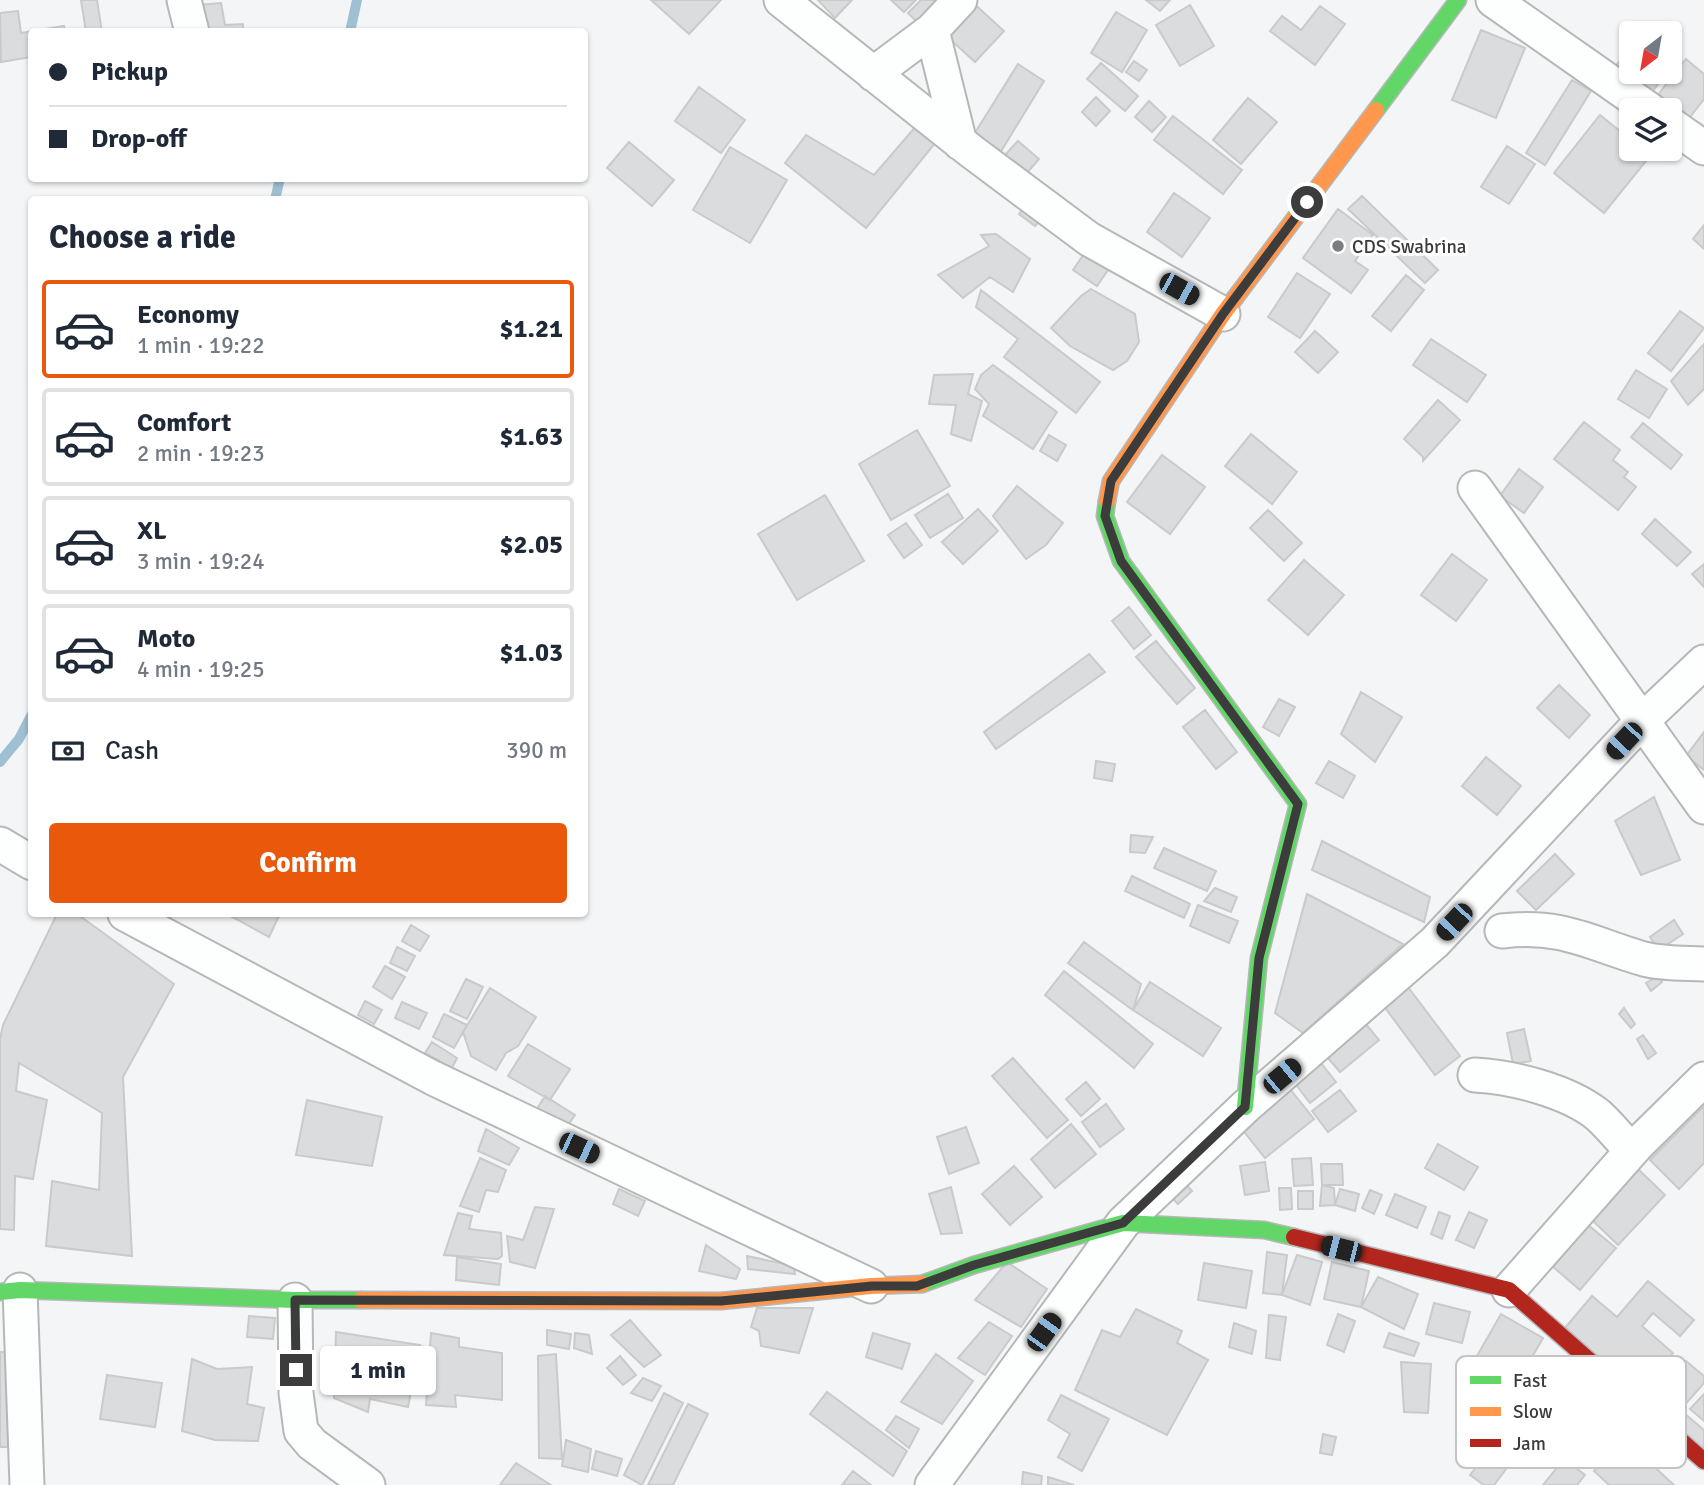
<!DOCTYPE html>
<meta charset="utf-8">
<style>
:root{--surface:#fff;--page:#f2f2f3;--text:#1f2937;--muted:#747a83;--line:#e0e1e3;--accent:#ea580c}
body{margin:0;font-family:Signika,sans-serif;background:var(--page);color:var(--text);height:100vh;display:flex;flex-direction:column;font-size:26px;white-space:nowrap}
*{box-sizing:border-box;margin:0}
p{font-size:23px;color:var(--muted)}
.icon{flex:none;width:38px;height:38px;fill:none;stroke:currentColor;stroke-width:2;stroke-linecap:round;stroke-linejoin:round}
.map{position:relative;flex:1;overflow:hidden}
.panel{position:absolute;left:28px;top:196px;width:560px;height:721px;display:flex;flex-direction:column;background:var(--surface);border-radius:7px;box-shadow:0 2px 5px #0004}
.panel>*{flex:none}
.banner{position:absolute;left:28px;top:28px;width:560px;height:154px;border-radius:7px;box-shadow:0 2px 5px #0004;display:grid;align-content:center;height:154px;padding:0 21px;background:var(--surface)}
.needle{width:46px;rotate:211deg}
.tools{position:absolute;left:1619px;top:21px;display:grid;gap:14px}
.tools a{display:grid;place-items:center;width:63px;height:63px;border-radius:7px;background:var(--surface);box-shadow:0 2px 5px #0004;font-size:35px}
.end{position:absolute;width:32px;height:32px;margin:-16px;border:9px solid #3c3c3d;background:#fff;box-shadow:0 0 0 4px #fff}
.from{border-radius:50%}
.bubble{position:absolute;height:49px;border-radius:7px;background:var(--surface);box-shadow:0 2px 5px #0004;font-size:23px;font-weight:800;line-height:49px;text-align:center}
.car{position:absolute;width:21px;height:42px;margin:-21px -10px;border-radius:9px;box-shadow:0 0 5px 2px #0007;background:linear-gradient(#222 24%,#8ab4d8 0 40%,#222 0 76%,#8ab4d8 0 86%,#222 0)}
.banner b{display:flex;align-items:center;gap:24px;height:66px;font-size:26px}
.banner b+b{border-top:2px solid var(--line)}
.banner i{width:18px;height:18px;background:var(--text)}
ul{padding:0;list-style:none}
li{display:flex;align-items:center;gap:21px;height:98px;margin:0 14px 10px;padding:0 7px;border:4px solid var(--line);border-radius:7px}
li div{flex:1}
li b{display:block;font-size:26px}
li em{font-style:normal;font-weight:800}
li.selected{border-color:var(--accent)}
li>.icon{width:63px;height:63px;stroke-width:1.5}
h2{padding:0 21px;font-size:32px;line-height:84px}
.pay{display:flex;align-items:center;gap:18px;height:77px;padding:0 21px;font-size:26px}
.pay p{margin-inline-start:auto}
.action{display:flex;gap:14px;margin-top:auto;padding:14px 21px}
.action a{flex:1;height:80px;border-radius:7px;background:var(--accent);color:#fff;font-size:28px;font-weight:800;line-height:80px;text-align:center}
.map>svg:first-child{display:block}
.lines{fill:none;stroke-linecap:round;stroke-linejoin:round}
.stream{stroke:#9fbfd2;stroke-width:10}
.building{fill:#dbdcdd;stroke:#c9cacb;stroke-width:2}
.street-casing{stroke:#b6b7b8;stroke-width:37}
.fast-casing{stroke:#b6b7b8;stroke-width:19}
.slow-casing{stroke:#b6b7b8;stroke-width:19}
.jam-casing{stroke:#b6b7b8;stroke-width:19}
.street{stroke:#fdfefe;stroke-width:33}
.fast{stroke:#63d668;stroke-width:16}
.slow{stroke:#ff974d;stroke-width:16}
.jam{stroke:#b3261e;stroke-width:16}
.route{stroke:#3c3c3d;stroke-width:9}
.poi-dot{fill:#7c7d7e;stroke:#fff;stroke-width:2.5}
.labels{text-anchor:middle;stroke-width:6;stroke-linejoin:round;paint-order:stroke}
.poi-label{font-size:19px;fill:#3c3c3d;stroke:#fff;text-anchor:start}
.key{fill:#fff;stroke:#c4c4c5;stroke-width:2}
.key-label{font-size:19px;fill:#3c3c3d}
</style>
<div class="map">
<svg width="1704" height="1485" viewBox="0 0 1704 1485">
<rect width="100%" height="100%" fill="#f4f5f6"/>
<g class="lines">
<path class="stream" d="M350 32 357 0
M275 200 280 178
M0 762 19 739 32 714"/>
</g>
<path class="building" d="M81 0H97L102 32H86Z
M651 0H721L689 34Z
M818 0H852L835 18Z
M891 0H916L904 12Z
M921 0H952L923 28 908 13Z
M970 0 1004 31 975 62 941 31Z
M1146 0H1170L1160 11Z
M221 3 225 25 243 24V32H203L199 5Z
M1190 5 1214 46 1180 66 1156 25Z
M1320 6 1345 24 1315 65 1270 31 1282 16 1301 30Z
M18 11 21 33 64 26 65 32H32V57L1 62 0 13Z
M1116 12 1147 30 1122 72 1091 53Z
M1481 30 1525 48 1496 118 1452 100Z
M1629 48 1631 49V72L1666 73 1653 91 1616 66Z
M1686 59 1704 74V99L1687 121 1657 96Z
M1134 61 1147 70 1139 81 1126 72Z
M1101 63 1138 96 1125 111 1087 79Z
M1018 64 1044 81 1000 153 973 136Z
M1572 80 1591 91 1545 165 1526 153Z
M699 87 745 120 721 153 675 121Z
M1096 97 1110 111 1096 126 1082 112Z
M1248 98 1277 122 1241 164 1213 140Z
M1149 101 1166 117 1152 132 1135 117Z
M1600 115 1631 140V149H1642L1650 156 1604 213 1554 173Z
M1173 116 1242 170 1223 194 1154 140Z
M917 125 936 142 866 228 785 163 806 135 874 175Z
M1018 141 1039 159 1026 174 1004 156Z
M629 142 674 180 652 206 607 168Z
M1507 146 1535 164 1509 204 1481 187Z
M730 147 787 180 750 243 693 210Z
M1174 193 1210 218 1182 257 1147 232Z
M1362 196 1438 270 1425 283 1348 209Z
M1027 203 1043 216 1035 226 1019 214Z
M1338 209 1373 235 1355 261 1368 270 1351 293 1303 258Z
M1704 225V249L1693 239Z
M996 234 1030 259 1013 292 990 277 963 298 938 275 989 246 981 235Z
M1084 254 1108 270 1097 286 1073 270Z
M1297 273 1330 294 1300 338 1268 317Z
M1406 275 1424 290 1391 331 1372 316Z
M1091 289 1135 314 1139 342 1127 361 1113 370 1070 346 1051 328 1081 296Z
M981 290 1100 382 1076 413 1004 357 1018 339 976 307Z
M1680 311 1704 328 1671 371 1648 353Z
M1315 331 1338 352 1318 373 1295 352Z
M1431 339 1486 375 1467 402 1413 365Z
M1704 344V389L1688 405 1671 381Z
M993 365 1057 412 1033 449 983 416 989 404 975 389 981 375Z
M1636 370 1667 389 1649 418 1618 399Z
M973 374 968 394 982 401 971 441 951 434 956 405 929 404 934 375Z
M1438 400 1460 420 1423 461V457L1404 439Z
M1584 422 1620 450 1613 460 1628 472 1624 477 1636 487 1618 510 1554 459Z
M1643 423 1682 455 1671 469 1631 437Z
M917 430 950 486 891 520 859 464Z
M1251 434 1297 472 1272 504 1225 466Z
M1049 435 1066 445 1057 461 1040 451Z
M1162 455 1205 487 1170 534 1127 502Z
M1519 469 1543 487 1524 513 1500 496Z
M1017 486 1063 523 1046 545 1026 559 993 516Z
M948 494 963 518 930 538 915 515Z
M825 495 864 561 797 600 758 534Z
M978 509 998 531 963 564 942 542Z
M1268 510 1302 543 1284 561 1250 528Z
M1655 519 1691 552 1677 566 1642 534Z
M906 523 922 545 904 558 888 535Z
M1452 554 1487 580 1456 621 1421 595Z
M1304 560 1344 595 1308 635 1268 600Z
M1704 564V587L1692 574Z
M1129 607 1151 635 1134 649 1112 621Z
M1156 641 1195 688 1177 704 1136 657Z
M1089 654 1105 672 996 749 984 732Z
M1559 685 1590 715 1569 738 1537 708Z
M1361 692 1402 717 1375 762 1341 734Z
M1279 699 1295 707 1279 736 1263 727Z
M1205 710 1237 752 1216 769 1183 727Z
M1704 732V770L1686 756Z
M1486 757 1521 786 1497 815 1462 786Z
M1096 761 1115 764 1112 781 1094 778Z
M1329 761 1355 776 1343 798 1316 783Z
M1654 797 1680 860 1641 875 1615 821Z
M1131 835 1153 837 1145 853 1130 852Z
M1322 841 1430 897 1424 922 1312 870Z
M1164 848 1216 871 1207 891 1154 868Z
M1555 854 1574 874 1536 910 1517 891Z
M1132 876 1190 904 1184 918 1125 891Z
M1215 888 1237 897 1231 912 1204 901Z
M1307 894 1403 944 1303 1033 1275 1013Z
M1198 905 1238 921 1229 943 1190 926Z
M57 914H77L174 984 123 1077 132 1256 46 1246 52 1181 99 1190 102 1113 19 1063 16 1091 47 1100 33 1179 15 1176 14 1230 0 1229V1039L3 1025Z
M227 914H280L269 937Z
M1674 920 1683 934 1659 950 1650 937Z
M411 925 429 936 420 951 402 941Z
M1084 942 1141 984 1133 1010 1068 963Z
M397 947 415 956 407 971 390 963Z
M385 966 405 977 392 999 373 987Z
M1064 971 1153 1044 1134 1068 1045 995Z
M1659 975 1662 982 1651 991 1646 983Z
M466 979 483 987 467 1019 450 1011Z
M1150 982 1221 1028 1203 1056 1133 1010Z
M1408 987 1460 1056 1435 1075 1383 1005Z
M490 988 536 1017 518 1046 506 1053 496 1070 471 1056 463 1032Z
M365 1001 382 1010 374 1024 358 1015Z
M402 1002 427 1013 419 1029 395 1018Z
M1624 1008 1635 1024 1631 1028 1619 1014Z
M444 1014 467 1025 454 1048 433 1037Z
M1361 1018 1379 1040 1340 1072 1322 1051Z
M1524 1029 1531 1061 1513 1064 1507 1033Z
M1643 1035 1656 1053 1648 1059 1637 1039Z
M432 1042 457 1058 452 1068 425 1053Z
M528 1044 570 1069 550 1100 508 1076Z
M1013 1058 1068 1120 1047 1138 992 1076Z
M1317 1058 1336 1082 1310 1103 1291 1078Z
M1086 1082 1100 1099 1081 1116 1066 1099Z
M1286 1084 1314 1119 1265 1158 1237 1123Z
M1340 1090 1356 1111 1328 1132 1312 1111Z
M545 1096 575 1115 566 1128 535 1112Z
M307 1100 382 1117 372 1166 296 1155Z
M1106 1104 1124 1129 1100 1147 1082 1122Z
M1704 1106V1163L1679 1189 1650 1160Z
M1071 1124 1096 1154 1055 1188 1031 1159Z
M966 1127 979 1163 949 1174 937 1137Z
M486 1129 519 1148 509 1165 478 1151Z
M1438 1144 1478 1167 1464 1190 1425 1168Z
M480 1158 506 1170 498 1192 486 1190 479 1212 460 1206Z
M1311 1158 1313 1185 1294 1186 1292 1159Z
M1265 1162 1269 1191 1245 1195 1240 1166Z
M1321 1164H1342L1343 1185H1322Z
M1014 1166 1042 1197 1010 1225 982 1194Z
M1638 1169 1665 1195 1618 1245 1591 1219Z
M1176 1174 1192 1191 1178 1204 1162 1187Z
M1322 1185 1334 1188 1335 1205 1320 1206Z
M951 1187 962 1233 941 1234 929 1194Z
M1279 1188H1291L1292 1209 1280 1210Z
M619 1189 645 1201 638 1216 613 1204Z
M1340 1189 1359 1194 1355 1211 1335 1205Z
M1370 1190 1382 1195 1374 1214 1362 1208Z
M1298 1191H1313V1209H1298Z
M1395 1194 1426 1207 1417 1228 1386 1215Z
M535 1207 554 1209 535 1268 510 1262 507 1236 523 1240Z
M1439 1212 1450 1216 1442 1239 1431 1234Z
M1469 1212 1487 1220 1474 1248 1456 1240Z
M458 1213 472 1216 469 1229 501 1233 502 1256 498 1259 444 1255Z
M1587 1224 1616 1248 1580 1290 1552 1266Z
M706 1245 740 1269 736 1279 699 1271Z
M1267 1252 1287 1255 1282 1295 1263 1293Z
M1297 1255 1322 1262 1310 1305 1282 1295Z
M747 1256 794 1266 795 1274 748 1269Z
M457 1257 501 1264 499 1285 456 1280Z
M1007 1262 1047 1289 1021 1327 975 1300Z
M1332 1262 1369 1271 1361 1307 1324 1299Z
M1204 1263 1252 1271 1246 1308 1198 1300Z
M1378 1277 1418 1294 1404 1329 1361 1307Z
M1648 1281 1694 1320 1680 1336 1653 1313 1642 1326 1673 1353 1639 1393 1564 1329 1592 1296 1617 1317Z
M1434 1303 1470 1312 1462 1343 1426 1334Z
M757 1308H813L799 1353 761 1346 759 1331 751 1327Z
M1136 1309 1182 1331 1177 1343 1208 1360 1167 1435 1075 1390 1102 1330 1120 1337Z
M1338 1314 1355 1321 1344 1352 1327 1345Z
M1501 1314 1543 1338 1511 1394 1469 1370Z
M1269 1315 1286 1317 1280 1360 1266 1358Z
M249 1316 275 1318 273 1339 247 1337Z
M630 1320 661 1355 644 1367 611 1335Z
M989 1322 1012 1336 985 1375 958 1358Z
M1234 1323 1256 1331 1252 1354 1229 1347Z
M547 1330 571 1334 569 1349 547 1345Z
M336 1332 420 1345 408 1407 370 1399 368 1412 334 1398Z
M431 1333 459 1338V1347L502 1353V1400L455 1395 456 1407 426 1405Z
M575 1333 589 1335 592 1354 574 1348Z
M873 1333 910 1344 902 1369 866 1357Z
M1389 1333 1419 1343 1414 1356 1384 1347Z
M0 1352H8V1447H0Z
M556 1354 562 1459 539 1458 538 1356Z
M936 1354 973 1381 942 1424 901 1402Z
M620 1356 636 1375 623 1385 607 1368Z
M192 1359 217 1369 252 1367 247 1404 264 1408 258 1441 215 1440 182 1431Z
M1686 1361 1704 1376V1383L1669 1423 1648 1404Z
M1401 1362 1431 1364 1428 1413 1404 1412Z
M107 1375 162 1383 155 1427 100 1419Z
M643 1378 661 1386 652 1401 631 1393Z
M827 1392 907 1451 893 1476 810 1414Z
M664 1393 683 1403 642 1485 624 1475Z
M1704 1394V1421L1690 1409Z
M1061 1395 1109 1419 1082 1471 1058 1457 1070 1434 1048 1420Z
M688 1404 708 1414 673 1485H648Z
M1684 1413 1704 1430V1451L1674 1426Z
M896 1416 919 1429 909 1448 886 1430Z
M1323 1434 1336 1437 1332 1455 1320 1453Z
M1499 1438 1519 1452 1494 1485H1484L1470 1475Z
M1623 1438 1674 1485H1609L1594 1471Z
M566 1440 591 1449 588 1472 562 1466Z
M596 1451 622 1459 617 1476 592 1469Z
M1564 1459 1585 1475 1577 1485H1543Z
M516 1463 551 1485H500Z
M853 1471 871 1485H842Z
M1023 1472 1042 1476 1041 1485H1022Z
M1048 1477 1074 1485H1048Z"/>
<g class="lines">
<defs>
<path id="street" d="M184 0 192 32
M781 0 971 151 1089 239 1223 314
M960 0 932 30 960 143
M1493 0 1650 110
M873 74 932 30
M1670 124 1704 148
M1475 488 1704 807
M0 844 32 863
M125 914 433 1078 871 1286
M1502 931C1563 924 1589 943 1644 959 1663 964 1685 963 1704 964
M1475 1075C1513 1077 1568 1091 1598 1115 1608 1124 1618 1136 1628 1147L1637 1145
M20 1290 27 1485
M1509 1290 1637 1145 1704 1079
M295 1300 296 1393 301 1431 312 1444 368 1485
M932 1485 1123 1223 1245 1107 1435 942 1643 720 1704 662"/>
<path id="fast" d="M1376 110 1458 0
M1107 501 1105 516 1121 561 1298 804 1259 958 1245 1107
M922 1284 974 1265 1123 1223 1264 1230 1294 1237
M0 1292 20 1290 295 1300H361"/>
<path id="slow" d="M1107 501 1111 481 1223 314 1376 110
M361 1300 721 1301 871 1286 922 1284"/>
<path id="jam" d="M1294 1237 1509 1290 1704 1461"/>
</defs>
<use href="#street" class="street-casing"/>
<use href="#fast" class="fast-casing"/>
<use href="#slow" class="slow-casing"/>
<use href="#jam" class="jam-casing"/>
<use href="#street" class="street"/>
<use href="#fast" class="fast"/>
<use href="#slow" class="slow"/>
<use href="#jam" class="jam"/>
</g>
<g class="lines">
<path class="route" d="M296 1370 295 1300 721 1301 872 1286H917L974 1265 1123 1223 1245 1107 1259 958 1298 804 1121 561 1105 516 1111 481 1223 314 1307 202"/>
</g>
<circle class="poi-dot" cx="1338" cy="246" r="7"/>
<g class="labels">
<g class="poi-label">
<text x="1352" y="253">CDS Swabrina</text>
</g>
</g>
<rect x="1456" y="1356" width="230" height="112" rx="10" class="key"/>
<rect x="1470" y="1376" width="31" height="8" fill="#63d668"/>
<rect x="1470" y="1407" width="31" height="9" fill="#ff974d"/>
<rect x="1470" y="1439" width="31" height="8" fill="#b3261e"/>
<g class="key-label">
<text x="1513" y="1387">Fast</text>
<text x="1513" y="1418">Slow</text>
<text x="1513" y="1450">Jam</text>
</g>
</svg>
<div class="tools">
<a><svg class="needle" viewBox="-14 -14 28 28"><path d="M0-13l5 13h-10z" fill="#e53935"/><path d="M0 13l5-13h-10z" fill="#747a83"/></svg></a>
<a><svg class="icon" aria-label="layers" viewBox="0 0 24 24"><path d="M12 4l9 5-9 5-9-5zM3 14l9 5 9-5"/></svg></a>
</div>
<i class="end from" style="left:1307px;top:202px"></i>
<i class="end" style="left:296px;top:1370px"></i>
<div class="bubble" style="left:320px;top:1346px;width:116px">1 min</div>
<i class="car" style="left:1179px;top:289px;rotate:119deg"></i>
<i class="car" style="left:1624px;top:741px;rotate:223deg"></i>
<i class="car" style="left:1454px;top:922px;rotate:223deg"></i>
<i class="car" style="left:1282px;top:1076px;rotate:50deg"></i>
<i class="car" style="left:579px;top:1148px;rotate:115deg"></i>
<i class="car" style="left:1341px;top:1249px;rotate:284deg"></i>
<i class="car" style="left:1044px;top:1332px;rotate:36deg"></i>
<div class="banner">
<b><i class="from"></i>Pickup</b>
<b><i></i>Drop-off</b>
</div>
<section class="panel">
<h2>Choose a ride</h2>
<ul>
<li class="selected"><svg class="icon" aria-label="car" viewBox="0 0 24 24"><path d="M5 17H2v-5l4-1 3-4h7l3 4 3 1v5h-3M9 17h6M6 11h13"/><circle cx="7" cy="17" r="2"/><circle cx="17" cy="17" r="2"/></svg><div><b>Economy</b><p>1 min · 19:22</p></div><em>$1.21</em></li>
<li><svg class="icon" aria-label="car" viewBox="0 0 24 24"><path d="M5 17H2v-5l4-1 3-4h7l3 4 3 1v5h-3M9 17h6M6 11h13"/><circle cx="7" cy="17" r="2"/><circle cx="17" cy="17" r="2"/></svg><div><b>Comfort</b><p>2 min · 19:23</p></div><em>$1.63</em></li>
<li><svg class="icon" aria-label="car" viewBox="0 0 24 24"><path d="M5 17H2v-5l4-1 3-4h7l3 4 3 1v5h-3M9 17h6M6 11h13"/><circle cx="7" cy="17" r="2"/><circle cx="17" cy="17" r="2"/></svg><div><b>XL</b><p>3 min · 19:24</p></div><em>$2.05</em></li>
<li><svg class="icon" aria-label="car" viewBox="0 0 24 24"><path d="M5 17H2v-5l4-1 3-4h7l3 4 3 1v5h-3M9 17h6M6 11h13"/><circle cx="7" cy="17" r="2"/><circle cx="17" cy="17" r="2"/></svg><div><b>Moto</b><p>4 min · 19:25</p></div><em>$1.03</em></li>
</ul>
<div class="pay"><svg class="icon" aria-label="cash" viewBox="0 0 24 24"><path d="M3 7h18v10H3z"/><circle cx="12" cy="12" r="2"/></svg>Cash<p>390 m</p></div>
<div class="action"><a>Confirm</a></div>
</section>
</div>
